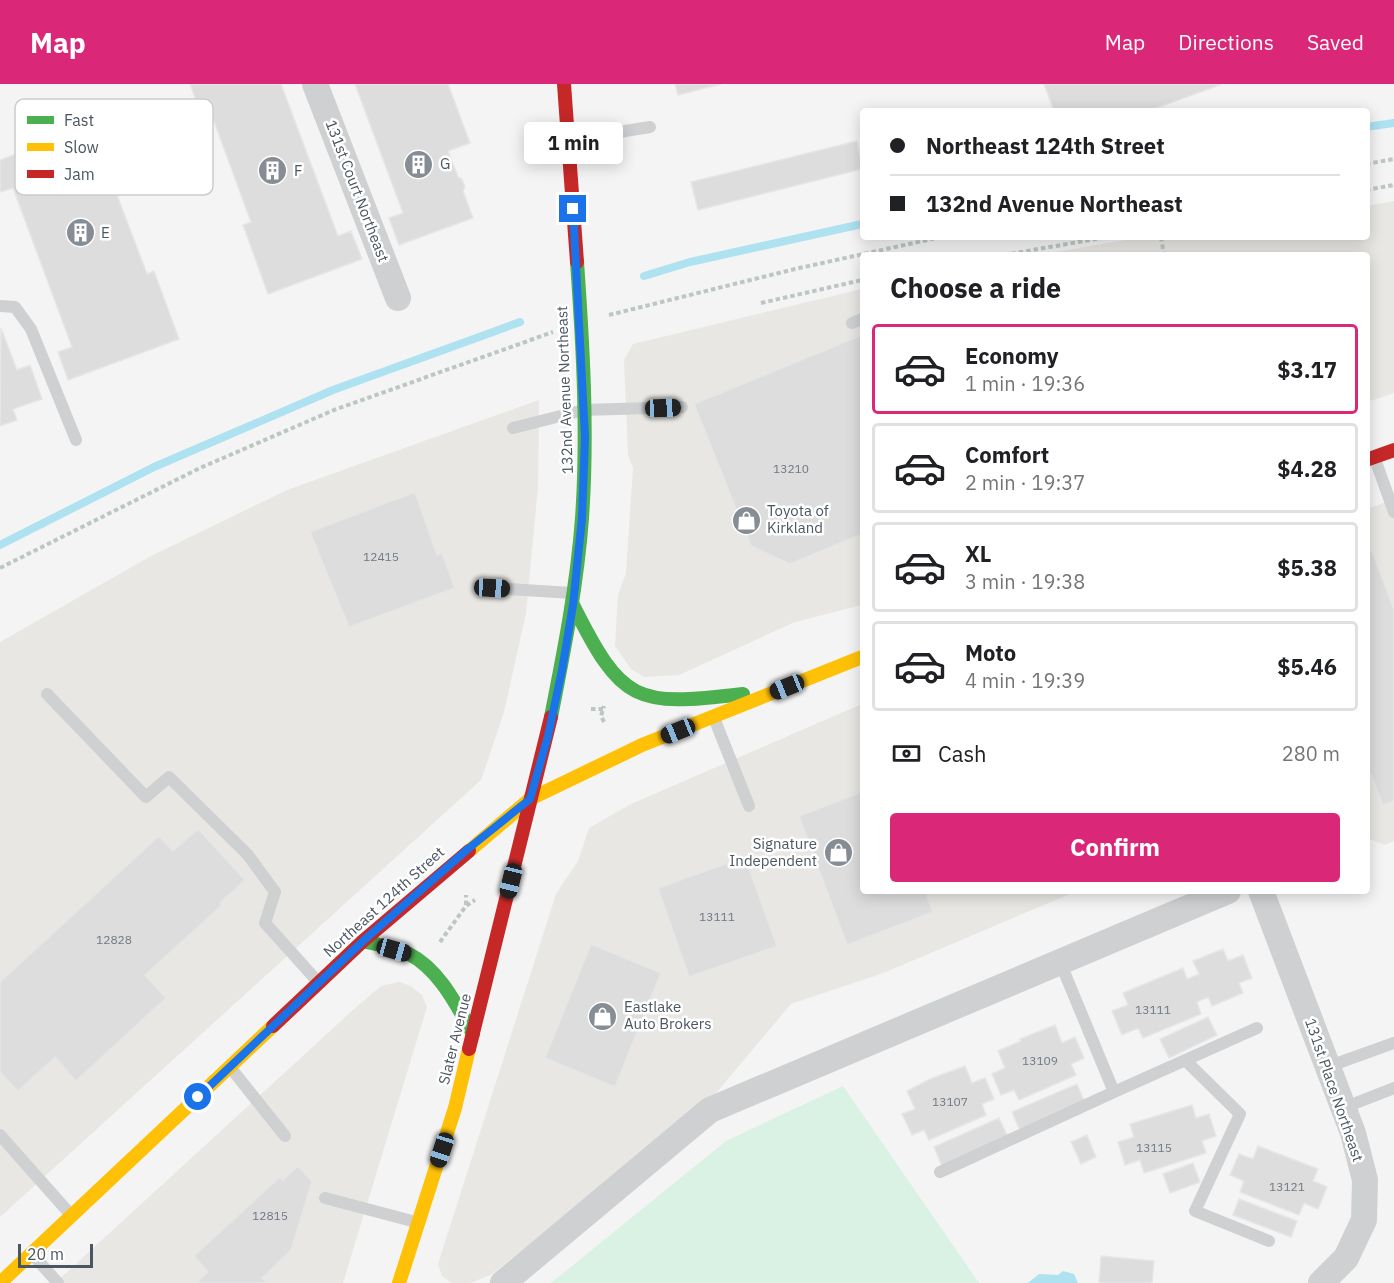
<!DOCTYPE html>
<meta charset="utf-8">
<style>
:root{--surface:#fff;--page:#f6f6f6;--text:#202124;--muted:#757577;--line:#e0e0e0;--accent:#db2777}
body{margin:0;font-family:"IBM Plex Sans",sans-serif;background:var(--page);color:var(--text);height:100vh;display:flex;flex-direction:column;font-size:22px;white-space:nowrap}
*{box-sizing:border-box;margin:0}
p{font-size:20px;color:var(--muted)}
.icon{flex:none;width:33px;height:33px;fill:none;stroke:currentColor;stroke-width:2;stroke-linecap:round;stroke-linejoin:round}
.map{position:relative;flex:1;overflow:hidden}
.panel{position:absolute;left:860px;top:168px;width:510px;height:642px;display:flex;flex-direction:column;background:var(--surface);border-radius:6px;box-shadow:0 3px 15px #0003}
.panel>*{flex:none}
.top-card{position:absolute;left:860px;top:24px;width:510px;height:132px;border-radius:6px;box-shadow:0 3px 15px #0003;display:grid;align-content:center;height:132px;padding:0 30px;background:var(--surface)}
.scale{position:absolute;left:18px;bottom:15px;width:75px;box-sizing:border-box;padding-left:6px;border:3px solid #4a5661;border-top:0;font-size:16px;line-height:21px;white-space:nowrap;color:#4a5661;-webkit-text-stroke:4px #fff;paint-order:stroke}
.end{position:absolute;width:27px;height:27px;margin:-14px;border:8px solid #1a73e8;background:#fff;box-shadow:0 0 0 3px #fff}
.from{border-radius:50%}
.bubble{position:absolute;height:42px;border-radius:6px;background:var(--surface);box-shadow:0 3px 15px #0003;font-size:20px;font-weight:700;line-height:42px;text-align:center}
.car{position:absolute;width:18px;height:36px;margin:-18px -9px;border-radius:8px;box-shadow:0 0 4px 2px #0007;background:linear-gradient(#222 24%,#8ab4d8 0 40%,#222 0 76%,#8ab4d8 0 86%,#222 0)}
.top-card b{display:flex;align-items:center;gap:21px;height:57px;font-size:22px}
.top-card b+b{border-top:2px solid var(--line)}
.top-card i{width:15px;height:15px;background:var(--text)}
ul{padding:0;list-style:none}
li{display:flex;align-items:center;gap:18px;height:90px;margin:0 12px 9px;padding:0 18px;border:3px solid var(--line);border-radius:6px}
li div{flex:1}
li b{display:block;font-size:22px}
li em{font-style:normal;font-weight:700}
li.current{border-color:var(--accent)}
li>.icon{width:54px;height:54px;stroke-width:1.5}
h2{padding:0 30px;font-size:27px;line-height:72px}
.pay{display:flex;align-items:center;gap:15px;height:66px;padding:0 30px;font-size:22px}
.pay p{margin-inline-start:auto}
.action{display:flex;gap:12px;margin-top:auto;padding:12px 30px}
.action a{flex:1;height:69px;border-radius:6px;background:var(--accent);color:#fff;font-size:24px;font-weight:700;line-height:69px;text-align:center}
header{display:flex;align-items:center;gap:36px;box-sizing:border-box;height:84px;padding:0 30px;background:var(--accent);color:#fff}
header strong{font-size:28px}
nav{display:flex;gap:33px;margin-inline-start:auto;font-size:21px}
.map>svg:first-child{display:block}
.commercial{fill:#e8e7e3}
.green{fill:#d9f2e3}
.water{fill:#aee2f0}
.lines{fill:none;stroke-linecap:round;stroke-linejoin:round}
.stream{stroke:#aee2f0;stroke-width:8}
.building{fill:#ddddde;stroke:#e5e6e7;stroke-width:1.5}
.path{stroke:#bcc7c4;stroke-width:4;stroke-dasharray:4.5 3;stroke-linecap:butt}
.lane{stroke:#ced0d2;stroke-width:12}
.street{stroke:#ced0d2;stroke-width:26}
.fast{stroke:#4caf50;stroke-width:14}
.slow{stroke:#ffc107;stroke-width:14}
.jam{stroke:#c62828;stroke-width:14}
.route{stroke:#1a73e8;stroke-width:8}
.labels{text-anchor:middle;stroke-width:5;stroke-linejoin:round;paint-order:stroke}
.number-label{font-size:12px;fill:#707881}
.poi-label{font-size:15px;fill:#4a5661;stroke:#fff;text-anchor:start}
.street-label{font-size:15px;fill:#4a5661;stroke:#fff}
.key{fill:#fff;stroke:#c9ccd0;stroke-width:1.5}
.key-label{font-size:16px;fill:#4a5661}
</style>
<header>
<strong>Map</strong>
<nav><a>Map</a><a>Directions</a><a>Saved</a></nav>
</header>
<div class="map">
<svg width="1394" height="1199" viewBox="0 0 1394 1199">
<rect width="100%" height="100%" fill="#f4f4f4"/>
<path class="commercial" d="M1394 117V309L1367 318 1366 171H1038L1143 153H1366L1367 122Z
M862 205V521L795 538 679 591 644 593 631 585 615 562 618 511 626 489 633 384 628 371 624 276 633 260Z
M539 316 538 403 526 529 504 628 481 696 0 1133V558L151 472 287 406Z
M1394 415V757L1385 761 1367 754V425Z
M862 620V807H1077L881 890 791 920 711 1015 492 1190 471 1199H452L442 1192 438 1180 556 810 578 777 589 744 631 720Z
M399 898 411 902 422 911 427 923 343 1199H55L354 925 381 902Z"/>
<path class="green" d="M843 1002 979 1199H551L726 1057Z"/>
<path class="water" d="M1063 1187 1074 1190 1078 1199H1028L1039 1190 1058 1191Z"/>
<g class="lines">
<path class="stream" d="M1366 43 1394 39
M644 192 690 178 862 140
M0 461 154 383 333 306 520 238"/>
</g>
<path class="building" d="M190 0H281L338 152 351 147 362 175 268 210 243 141 251 138 212 32 203 36Z
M355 0H448L470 59 448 67 458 93 462 95 465 103 463 107 473 134 399 161 389 134 403 129Z
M675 0H721L678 11Z
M1044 0H1219L1220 1 1148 27H1054Z
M99 39 125 108 117 111 147 190 154 187 179 255 68 296 58 268 72 263 13 104 0 108V76Z
M857 57 862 85 698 126 691 98Z
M1 244 17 286 30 281 42 315 13 325 17 336 0 342Z
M862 251V450L790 480 751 462 694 320Z
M415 408 437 471 442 469 455 504 349 543 310 448Z
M1372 467 1394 525V717L1383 721 1371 690 1366 691V469Z
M862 708V807H925L933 828 847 861 799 732Z
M198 745 245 796 220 819 222 821 145 891 166 914 76 997 55 973 18 1007 0 988V898L159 752 173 767Z
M745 773 777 862 689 893 658 804Z
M591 860 661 889 615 1003 545 974Z
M1223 865 1228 877 1243 871 1252 894 1239 899 1243 909 1212 922 1208 913 1197 918 1201 930 1143 954 1138 944 1122 951 1112 927 1128 921 1123 909 1183 884 1187 895 1199 890 1193 877Z
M1208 933 1217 951 1169 974 1160 955Z
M1055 941 1062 959 1075 953 1084 974 1071 980 1076 991 1019 1016 1014 1006 1001 1011 992 990 1005 984 998 967 1021 957 1020 955Z
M965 982 972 999 985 994 994 1015 982 1020 986 1031 929 1056 924 1046 912 1051 902 1030 915 1025 907 1007 930 995Z
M1077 1000 1085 1019 1020 1047 1012 1028Z
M1192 1021 1196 1034 1209 1030 1216 1052 1202 1057 1206 1069 1144 1089 1140 1076 1125 1081 1118 1058 1134 1053 1130 1040Z
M999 1034 1008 1053 942 1082 934 1063Z
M1087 1051 1096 1073 1081 1080 1071 1058Z
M1258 1062 1318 1085 1313 1097 1327 1103 1318 1125 1304 1119 1299 1131 1240 1108 1244 1097 1230 1091 1239 1070 1253 1075Z
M1193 1079 1200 1098 1170 1109 1163 1090Z
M298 1082 312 1097 291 1166 262 1194 267 1199H196L208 1188 194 1172 280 1093 283 1096Z
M1239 1115 1297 1137 1291 1153 1233 1131Z
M1101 1172 1154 1177 1152 1199H1099Z"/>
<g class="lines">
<path class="path" d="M1366 80 1394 75
M1366 106 1394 101
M1161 153 1164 171
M1004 171 1107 153
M761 219 862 196
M609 231 795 185 941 153
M0 484 200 384 334 326 553 248
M591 625H603
M604 638 601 632 604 622
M466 821V811
M440 858 466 822 475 816"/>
<path class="lane" d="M569 56 650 43
M0 222 15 223 31 245 76 356
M852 239 862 235
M513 344 584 326 682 323
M1375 375 1394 428
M492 504 572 509
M47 610 146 713 169 693 248 771 275 808 265 839 319 899
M714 634 749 722
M1060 878 1114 1008 1257 944
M1185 976 1240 1030 1195 1127 1269 1157
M230 983 285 1052
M1327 983 1394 959
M1343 1024 1394 1004
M0 1051 71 1131
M940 1088 1114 1008
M325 1114 416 1138
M33 1171 58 1199"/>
<path class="street" d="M315 0 398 214
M1261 807 1353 1049 1365 1096 1364 1136 1346 1174 1321 1199
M503 1199 710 1026 1228 807"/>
<path class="fast" d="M573 521C622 619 635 623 743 610
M551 633C564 567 577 502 582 434 588 349 583 263 577 178
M363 857C378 861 395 863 409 870 439 885 457 922 473 950"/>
<path class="slow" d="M469 767 530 715 642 661 862 573
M0 1199 273 942
M399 1199 455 1024 469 965"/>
<path class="jam" d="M564 0 577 178
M1366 376 1394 366
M273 942 363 857 469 767
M469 965 551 633"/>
</g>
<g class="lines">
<path class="route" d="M198 1013 363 857 469 764 530 715 548 652 562 586 573 521 582 434 585 353 573 125"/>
</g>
<defs>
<symbol id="building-disc" viewBox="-11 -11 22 22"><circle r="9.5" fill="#868d94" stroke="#fff"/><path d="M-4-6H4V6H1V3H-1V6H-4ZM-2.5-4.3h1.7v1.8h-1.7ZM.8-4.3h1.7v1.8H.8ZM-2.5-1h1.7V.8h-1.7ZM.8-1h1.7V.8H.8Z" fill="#fff"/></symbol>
<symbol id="shop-disc" viewBox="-11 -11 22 22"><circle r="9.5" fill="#868d94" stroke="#fff"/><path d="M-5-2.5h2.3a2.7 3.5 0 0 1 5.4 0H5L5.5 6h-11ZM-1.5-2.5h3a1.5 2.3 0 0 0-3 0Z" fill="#fff"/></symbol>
</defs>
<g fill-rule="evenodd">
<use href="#building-disc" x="402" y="64" width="33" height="33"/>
<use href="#building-disc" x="256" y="70" width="33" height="33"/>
<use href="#building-disc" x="64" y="132" width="33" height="33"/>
<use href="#shop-disc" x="730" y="420" width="33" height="33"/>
<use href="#shop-disc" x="822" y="752" width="33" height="33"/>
<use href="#shop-disc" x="586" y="916" width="33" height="33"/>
</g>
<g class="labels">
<g class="number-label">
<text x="791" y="389">13210</text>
<text x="381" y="477">12415</text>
<text x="717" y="837">13111</text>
<text x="114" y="860">12828</text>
<text x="1153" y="930">13111</text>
<text x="1040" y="981">13109</text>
<text x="950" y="1022">13107</text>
<text x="1154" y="1068">13115</text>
<text x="1287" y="1107">13121</text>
<text x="270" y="1136">12815</text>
</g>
<g class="poi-label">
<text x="440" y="85">G</text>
<text x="294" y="92">F</text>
<text x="101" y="154">E</text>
<text x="767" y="432">Toyota of<tspan x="767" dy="17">Kirkland</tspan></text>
<text x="817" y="765" text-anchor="end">Signature<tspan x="817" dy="17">Independent</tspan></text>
<text x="624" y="928">Eastlake<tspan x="624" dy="17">Auto Brokers</tspan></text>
</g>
<g class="street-label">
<text transform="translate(357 107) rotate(69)" y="5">131st Court Northeast</text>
<text transform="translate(565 306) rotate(-92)" y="5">132nd Avenue Northeast</text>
<text transform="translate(384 818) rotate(-42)" y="5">Northeast 124th Street</text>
<text transform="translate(455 955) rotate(-76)" y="5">Slater Avenue</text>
<text transform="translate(1334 1006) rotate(71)" y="5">131st Place Northeast</text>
</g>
</g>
<rect x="15" y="15" width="198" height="96" rx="9" class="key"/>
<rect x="27" y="32" width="27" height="8" fill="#4caf50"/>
<rect x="27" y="59" width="27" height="8" fill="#ffc107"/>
<rect x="27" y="86" width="27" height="8" fill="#c62828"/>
<g class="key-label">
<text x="64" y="42">Fast</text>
<text x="64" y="69">Slow</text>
<text x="64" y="96">Jam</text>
</g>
</svg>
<div class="scale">20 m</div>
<i class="end from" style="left:198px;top:1013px"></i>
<i class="end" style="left:573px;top:125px"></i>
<div class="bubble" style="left:524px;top:38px;width:99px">1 min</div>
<i class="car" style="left:663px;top:324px;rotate:88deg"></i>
<i class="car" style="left:492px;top:504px;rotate:93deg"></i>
<i class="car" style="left:787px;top:603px;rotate:248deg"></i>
<i class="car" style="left:678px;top:647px;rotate:248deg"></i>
<i class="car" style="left:511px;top:797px;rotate:194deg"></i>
<i class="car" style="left:394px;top:866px;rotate:106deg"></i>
<i class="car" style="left:442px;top:1066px;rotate:198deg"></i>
<div class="top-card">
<b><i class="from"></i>Northeast 124th Street</b>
<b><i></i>132nd Avenue Northeast</b>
</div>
<section class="panel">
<h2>Choose a ride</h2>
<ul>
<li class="current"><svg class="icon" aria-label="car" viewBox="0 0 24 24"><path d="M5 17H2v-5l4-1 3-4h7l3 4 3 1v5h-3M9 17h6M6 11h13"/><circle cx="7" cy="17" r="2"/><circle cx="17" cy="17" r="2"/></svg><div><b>Economy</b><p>1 min · 19:36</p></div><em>$3.17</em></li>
<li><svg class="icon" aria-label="car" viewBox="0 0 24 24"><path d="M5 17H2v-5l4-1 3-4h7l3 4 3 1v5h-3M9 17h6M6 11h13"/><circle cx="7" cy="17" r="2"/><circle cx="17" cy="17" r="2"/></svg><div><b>Comfort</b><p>2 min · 19:37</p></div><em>$4.28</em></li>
<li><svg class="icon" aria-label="car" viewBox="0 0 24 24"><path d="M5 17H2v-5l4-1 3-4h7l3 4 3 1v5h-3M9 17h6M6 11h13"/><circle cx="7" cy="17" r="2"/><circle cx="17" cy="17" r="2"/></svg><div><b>XL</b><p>3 min · 19:38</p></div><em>$5.38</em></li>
<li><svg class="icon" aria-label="car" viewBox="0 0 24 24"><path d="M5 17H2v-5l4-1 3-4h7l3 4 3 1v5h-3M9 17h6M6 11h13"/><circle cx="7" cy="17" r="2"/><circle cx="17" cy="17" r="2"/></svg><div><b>Moto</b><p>4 min · 19:39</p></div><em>$5.46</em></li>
</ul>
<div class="pay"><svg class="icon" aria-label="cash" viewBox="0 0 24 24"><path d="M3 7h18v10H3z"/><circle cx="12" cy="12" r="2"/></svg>Cash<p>280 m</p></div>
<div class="action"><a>Confirm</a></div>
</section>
</div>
